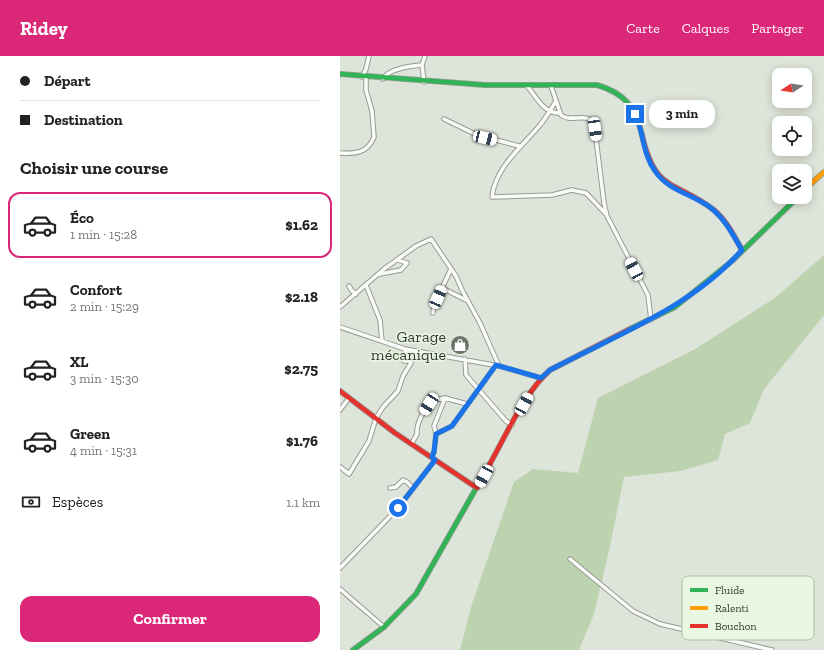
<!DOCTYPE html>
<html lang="fr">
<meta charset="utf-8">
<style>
:root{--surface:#fff;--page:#f6f6f6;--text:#222;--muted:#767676;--line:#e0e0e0;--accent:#db2777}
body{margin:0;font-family:"Zilla Slab",serif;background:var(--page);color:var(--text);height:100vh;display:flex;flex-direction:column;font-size:15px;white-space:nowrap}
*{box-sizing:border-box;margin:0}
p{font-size:13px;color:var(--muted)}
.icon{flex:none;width:22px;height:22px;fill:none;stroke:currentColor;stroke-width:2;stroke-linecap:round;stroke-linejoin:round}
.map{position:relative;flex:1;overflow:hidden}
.sheet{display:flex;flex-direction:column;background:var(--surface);width:340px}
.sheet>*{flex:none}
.guide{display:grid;align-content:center;height:88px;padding:0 20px;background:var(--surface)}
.needle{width:26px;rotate:258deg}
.fabs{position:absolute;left:432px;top:12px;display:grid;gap:8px}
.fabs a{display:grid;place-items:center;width:40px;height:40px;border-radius:8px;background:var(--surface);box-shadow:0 2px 10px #0003;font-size:20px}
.end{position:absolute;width:18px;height:18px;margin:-9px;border:5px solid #1a73e8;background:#fff;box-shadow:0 0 0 2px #fff}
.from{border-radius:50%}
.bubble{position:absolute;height:28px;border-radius:12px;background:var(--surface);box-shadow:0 2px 10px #0003;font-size:13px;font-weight:700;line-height:28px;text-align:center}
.car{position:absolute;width:12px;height:24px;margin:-12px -6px;border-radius:5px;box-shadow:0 0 3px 1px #0007;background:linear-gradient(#fff 24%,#345 0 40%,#fff 0 76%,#345 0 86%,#fff 0)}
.guide b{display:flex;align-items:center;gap:14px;height:38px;font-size:15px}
.guide b+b{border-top:1px solid var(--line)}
.guide i{width:10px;height:10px;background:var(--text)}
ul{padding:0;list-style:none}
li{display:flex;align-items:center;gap:12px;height:66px;margin:0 8px 6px;padding:0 12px;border:2px solid transparent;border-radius:12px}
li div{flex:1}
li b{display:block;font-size:15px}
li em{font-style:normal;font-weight:700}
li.current{border-color:var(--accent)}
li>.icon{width:36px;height:36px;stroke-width:1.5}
h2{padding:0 20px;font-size:18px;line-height:48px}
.pay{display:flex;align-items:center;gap:10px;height:44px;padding:0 20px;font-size:15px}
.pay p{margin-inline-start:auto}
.action{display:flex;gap:8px;margin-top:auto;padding:8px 20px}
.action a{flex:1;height:46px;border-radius:12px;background:var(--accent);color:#fff;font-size:16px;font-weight:700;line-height:46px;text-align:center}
header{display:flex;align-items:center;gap:24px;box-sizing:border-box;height:56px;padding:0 20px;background:var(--accent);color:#fff}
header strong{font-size:19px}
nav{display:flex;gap:22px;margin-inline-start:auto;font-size:14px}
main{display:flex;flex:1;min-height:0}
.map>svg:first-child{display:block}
.green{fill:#bdd2ae}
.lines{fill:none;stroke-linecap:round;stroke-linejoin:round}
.street-casing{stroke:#969b93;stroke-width:5.5}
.fast-casing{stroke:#969b93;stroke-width:6}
.slow-casing{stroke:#969b93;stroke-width:6}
.jam-casing{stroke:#969b93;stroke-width:6}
.street{stroke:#fafbf9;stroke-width:3.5}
.fast{stroke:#30b455;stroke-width:4.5}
.slow{stroke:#ff9f0a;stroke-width:4.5}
.jam{stroke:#e5322d;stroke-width:4.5}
.route{stroke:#1a73e8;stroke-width:5}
.labels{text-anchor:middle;stroke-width:3;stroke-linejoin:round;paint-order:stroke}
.poi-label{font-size:16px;fill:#333830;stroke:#e9f6e1;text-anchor:end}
.key{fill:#e9f6e1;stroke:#b2bdac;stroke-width:1}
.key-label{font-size:11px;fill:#333830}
</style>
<header>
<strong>Ridey</strong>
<nav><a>Carte</a><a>Calques</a><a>Partager</a></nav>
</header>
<main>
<section class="sheet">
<div class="guide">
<b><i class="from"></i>Départ</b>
<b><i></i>Destination</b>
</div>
<h2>Choisir une course</h2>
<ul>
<li class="current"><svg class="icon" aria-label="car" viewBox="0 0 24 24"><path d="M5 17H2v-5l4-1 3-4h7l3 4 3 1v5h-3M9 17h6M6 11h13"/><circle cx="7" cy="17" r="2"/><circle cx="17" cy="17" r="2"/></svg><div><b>Éco</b><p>1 min · 15:28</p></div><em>$1.62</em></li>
<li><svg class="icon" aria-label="car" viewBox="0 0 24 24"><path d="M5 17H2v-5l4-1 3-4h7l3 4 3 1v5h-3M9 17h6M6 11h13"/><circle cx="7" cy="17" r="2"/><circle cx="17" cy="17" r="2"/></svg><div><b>Confort</b><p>2 min · 15:29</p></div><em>$2.18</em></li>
<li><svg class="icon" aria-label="car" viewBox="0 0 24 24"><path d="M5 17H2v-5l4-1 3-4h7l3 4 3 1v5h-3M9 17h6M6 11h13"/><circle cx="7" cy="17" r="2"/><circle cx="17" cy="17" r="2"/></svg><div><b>XL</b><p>3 min · 15:30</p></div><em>$2.75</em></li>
<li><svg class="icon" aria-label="car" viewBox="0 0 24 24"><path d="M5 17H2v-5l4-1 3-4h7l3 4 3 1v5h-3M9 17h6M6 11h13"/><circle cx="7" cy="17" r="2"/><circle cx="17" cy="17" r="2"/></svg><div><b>Green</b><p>4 min · 15:31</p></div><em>$1.76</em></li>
</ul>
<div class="pay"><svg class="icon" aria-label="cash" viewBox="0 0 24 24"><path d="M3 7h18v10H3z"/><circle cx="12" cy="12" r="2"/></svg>Espèces<p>1.1 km</p></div>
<div class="action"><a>Confirmer</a></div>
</section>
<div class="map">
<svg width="484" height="594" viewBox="0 0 484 594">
<rect width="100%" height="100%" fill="#dde4d9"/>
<path class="green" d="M484 199V259L424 333 410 367 385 378 378 404 340 415 284 421 269 495 254 558 239 594H120L132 548 174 426 193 413 238 417 258 342 355 293 435 242Z"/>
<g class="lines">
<defs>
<path id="street" d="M22 21 26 13 29 0
M43 23C49 12 72 10 82 9
M84 26 82 9 85 0
M187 30C196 40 203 57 219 57
M211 30 221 59C230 67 246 56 254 67L264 147 267 160 308 239 311 264
M216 45C211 53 206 62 200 69 183 90 155 111 152 141L212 139 232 134 246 137 266 158
M104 63 137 79 179 90
M0 97C15 98 28 97 34 81L32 55 26 34V21
M40 218 61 214 67 207 58 204
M26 229 40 264 42 285
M9 230 12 235 16 238
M102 232 128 245
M0 251 44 213 76 190 91 183 116 220 122 234 140 267 159 310
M93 257 94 249 111 213
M0 271 65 293 159 310 201 322
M125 303 126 319 166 365 172 369
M0 354 9 342
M96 378 112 370 156 309
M72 387 77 378C76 367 85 351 94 344L105 342 127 348
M91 401 94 396 96 378 94 370 105 342
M0 411 9 418 29 385 36 362 43 351 58 335 63 320 71 307 69 305H64L65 293
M50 432 56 431 63 424 67 426 73 432
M230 503 293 555 320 568 432 594
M0 512 58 452 95 404
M0 533 44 571"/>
<path id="fast" d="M0 18 145 29H257C285 37 296 52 302 79
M290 273 335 251 392 205 458 141
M13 594 44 571 76 538 147 413"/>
<path id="slow" d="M465 133 484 116"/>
<path id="jam" d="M302 79C315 137 335 124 374 154 387 165 394 180 402 194
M0 335 55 377 137 432
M147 413C165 382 183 338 210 314L290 273"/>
</defs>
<use href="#street" class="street-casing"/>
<use href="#fast" class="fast-casing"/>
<use href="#slow" class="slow-casing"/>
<use href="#jam" class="jam-casing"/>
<use href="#street" class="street"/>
<use href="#fast" class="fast"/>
<use href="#slow" class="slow"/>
<use href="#jam" class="jam"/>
</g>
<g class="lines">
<path class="route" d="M58 452 95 404 92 401 94 396 96 378 112 370 156 309 201 322 210 314C276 279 351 252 402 194 393 179 385 163 371 152 353 138 328 135 315 115 302 97 304 76 295 58"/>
</g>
<defs>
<symbol id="shop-disc" viewBox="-11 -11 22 22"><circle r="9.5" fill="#6e746b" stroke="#e9f6e1"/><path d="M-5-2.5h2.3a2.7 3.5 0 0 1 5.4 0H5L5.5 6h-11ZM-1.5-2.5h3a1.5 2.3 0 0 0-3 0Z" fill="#fff"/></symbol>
</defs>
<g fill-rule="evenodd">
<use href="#shop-disc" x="109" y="278" width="22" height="22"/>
</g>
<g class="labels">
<g class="poi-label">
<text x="106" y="286">Garage<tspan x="106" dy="18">mécanique</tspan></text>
</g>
</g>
<rect x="342" y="520" width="132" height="64" rx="6" class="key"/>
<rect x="350" y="532" width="18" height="4" fill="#30b455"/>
<rect x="350" y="550" width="18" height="4" fill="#ff9f0a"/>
<rect x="350" y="568" width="18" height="4" fill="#e5322d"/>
<g class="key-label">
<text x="375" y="538">Fluide</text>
<text x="375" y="556">Ralenti</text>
<text x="375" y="574">Bouchon</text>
</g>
</svg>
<div class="fabs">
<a><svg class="needle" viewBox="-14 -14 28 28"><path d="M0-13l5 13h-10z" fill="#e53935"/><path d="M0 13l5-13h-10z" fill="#767676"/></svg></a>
<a><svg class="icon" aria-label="locate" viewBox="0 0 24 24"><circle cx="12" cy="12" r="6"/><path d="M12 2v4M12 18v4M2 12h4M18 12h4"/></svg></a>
<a><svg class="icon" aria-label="layers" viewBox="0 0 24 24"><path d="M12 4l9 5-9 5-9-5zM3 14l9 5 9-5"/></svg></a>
</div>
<i class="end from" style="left:58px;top:452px"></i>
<i class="end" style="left:295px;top:58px"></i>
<div class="bubble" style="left:309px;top:44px;width:66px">3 min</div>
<i class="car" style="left:255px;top:73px;rotate:172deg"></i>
<i class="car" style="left:145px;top:82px;rotate:103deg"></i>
<i class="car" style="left:294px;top:213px;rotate:332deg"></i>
<i class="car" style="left:98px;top:241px;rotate:23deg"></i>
<i class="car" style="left:89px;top:348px;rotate:213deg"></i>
<i class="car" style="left:184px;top:348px;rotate:29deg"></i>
<i class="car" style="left:144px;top:420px;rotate:209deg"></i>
</div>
</main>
